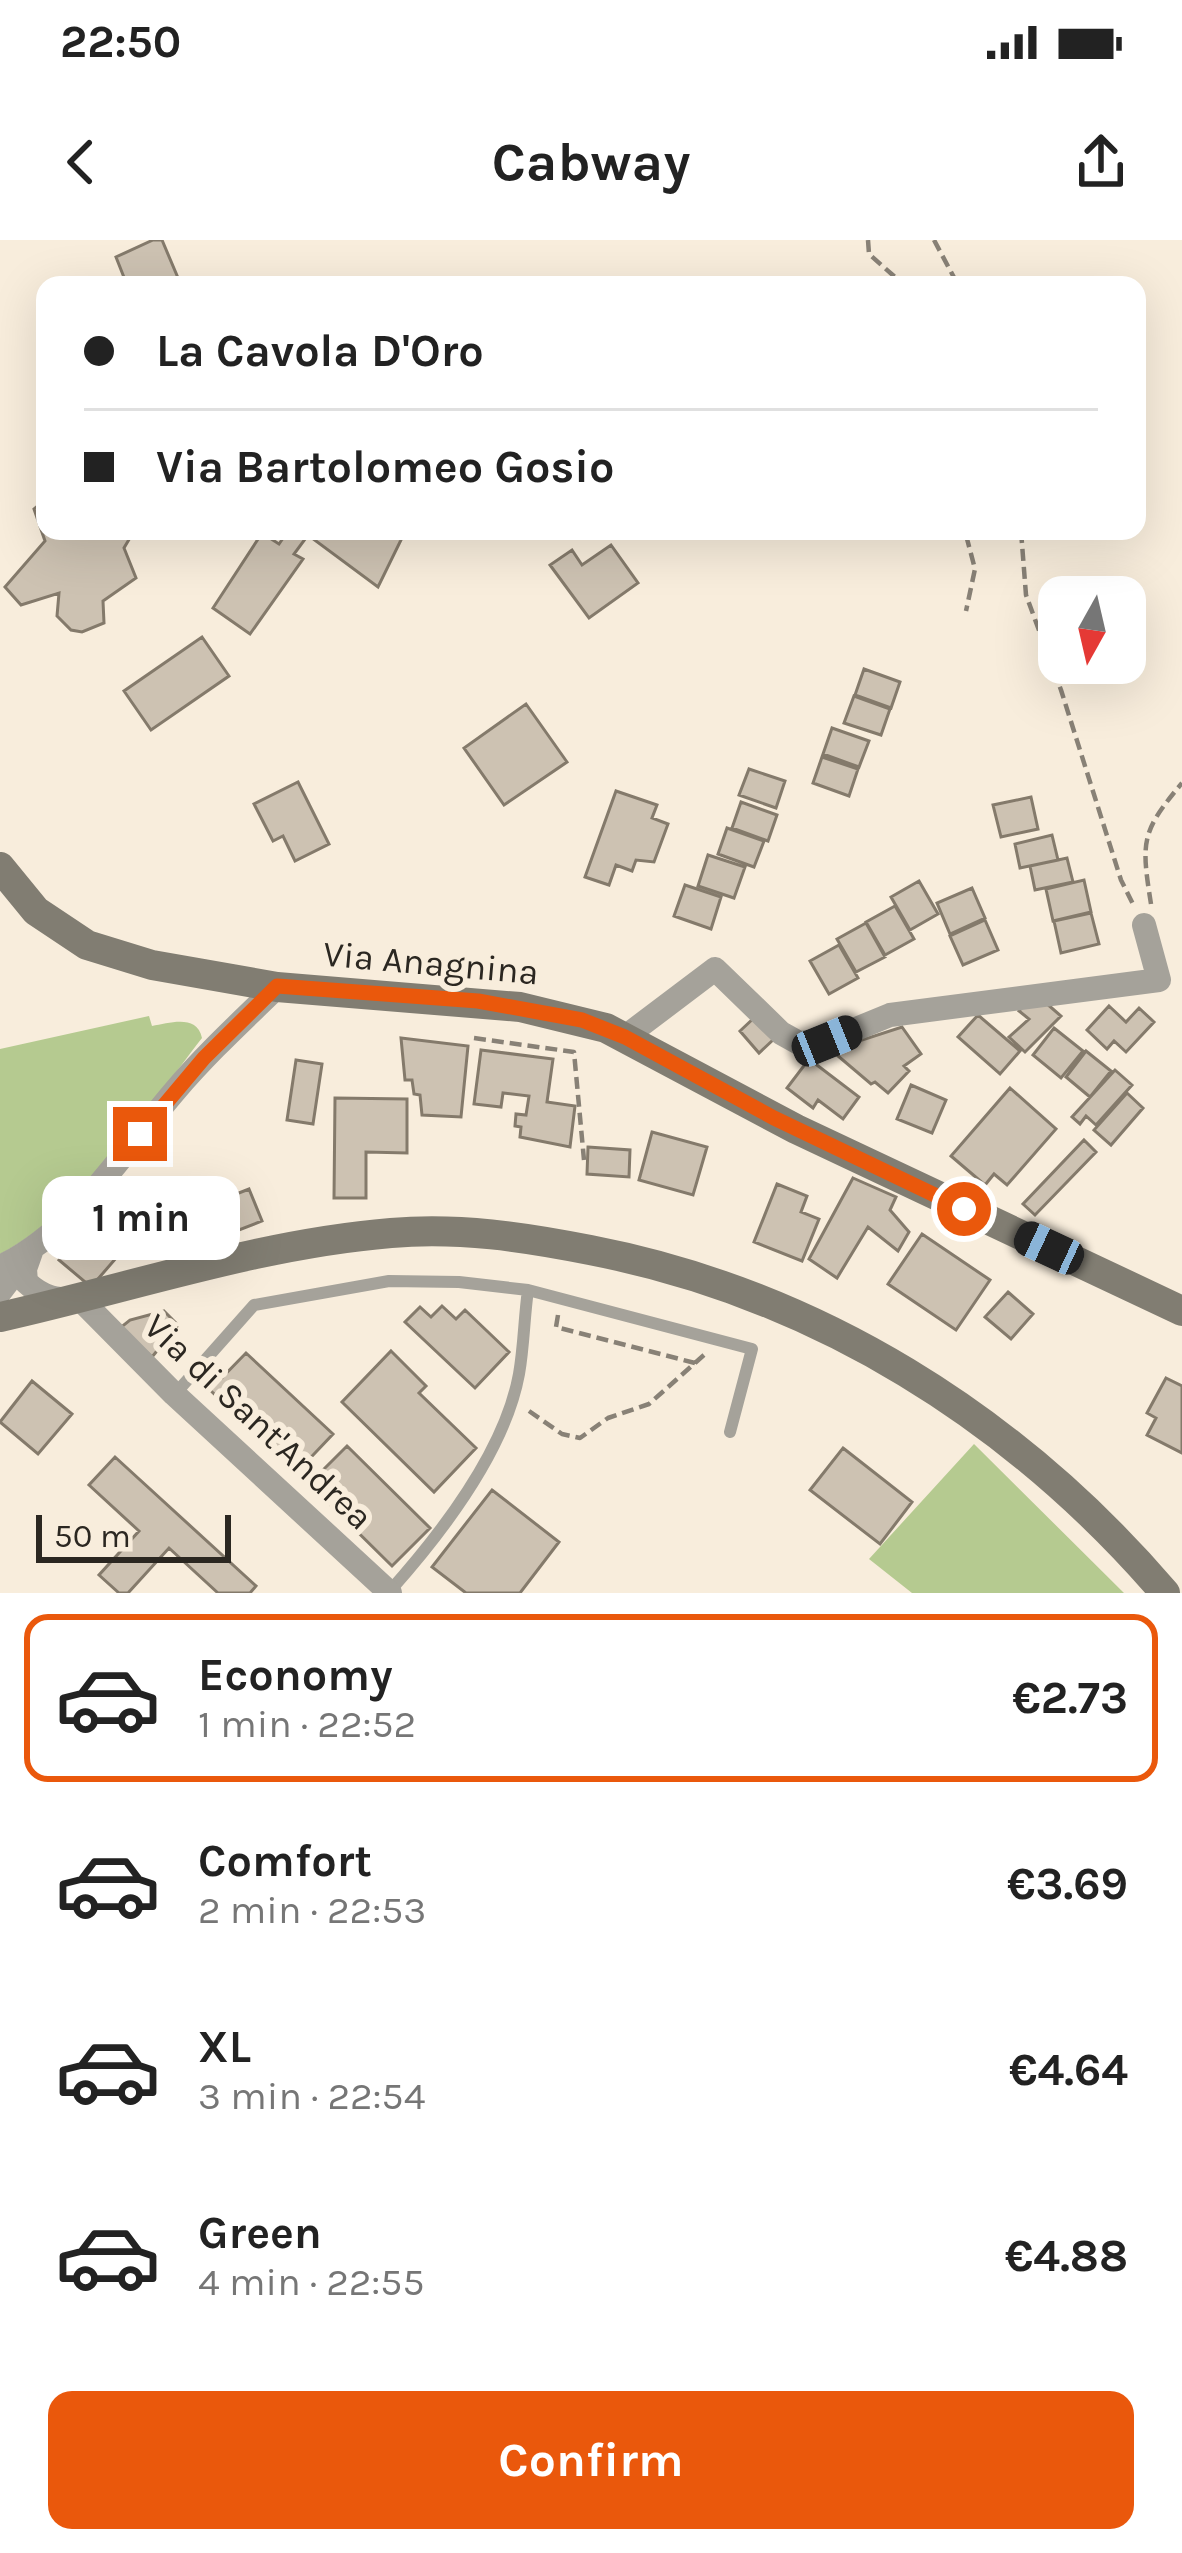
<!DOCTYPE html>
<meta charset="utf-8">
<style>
:root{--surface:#fff;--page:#f2f2f2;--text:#222;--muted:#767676;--line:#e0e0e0;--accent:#ea580c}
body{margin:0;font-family:Karla,sans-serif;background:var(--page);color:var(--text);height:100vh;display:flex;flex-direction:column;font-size:45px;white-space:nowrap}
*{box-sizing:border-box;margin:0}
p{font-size:39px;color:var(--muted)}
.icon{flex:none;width:66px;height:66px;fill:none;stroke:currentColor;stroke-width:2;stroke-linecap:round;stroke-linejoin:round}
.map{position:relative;height:1353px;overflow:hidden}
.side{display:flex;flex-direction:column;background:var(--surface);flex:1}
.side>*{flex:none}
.banner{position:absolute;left:36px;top:36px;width:1110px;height:264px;border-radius:24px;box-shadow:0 12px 48px #0002;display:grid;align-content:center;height:264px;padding:0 48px;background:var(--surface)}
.needle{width:78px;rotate:188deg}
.controls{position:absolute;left:1038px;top:336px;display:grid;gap:24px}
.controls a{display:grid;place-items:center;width:108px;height:108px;border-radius:24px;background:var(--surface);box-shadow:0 12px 48px #0002;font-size:60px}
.scale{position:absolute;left:36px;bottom:30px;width:195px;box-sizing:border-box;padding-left:12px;border:6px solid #2b2721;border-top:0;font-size:33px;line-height:42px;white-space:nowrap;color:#2b2721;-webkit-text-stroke:9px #f8eddc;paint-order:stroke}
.end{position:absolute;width:54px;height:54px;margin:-27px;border:15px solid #ea580c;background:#fff;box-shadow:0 0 0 6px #fff}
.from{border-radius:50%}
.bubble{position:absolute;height:84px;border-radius:24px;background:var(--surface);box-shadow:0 12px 48px #0002;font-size:39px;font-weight:700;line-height:84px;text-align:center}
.car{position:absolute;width:36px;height:72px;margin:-36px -18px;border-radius:15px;box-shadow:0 0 9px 3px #0007;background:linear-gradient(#222 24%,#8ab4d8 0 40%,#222 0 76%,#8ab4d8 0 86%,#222 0)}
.banner b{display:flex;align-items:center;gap:42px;height:114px;font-size:45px}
.banner b+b{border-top:3px solid var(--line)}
.banner i{width:30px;height:30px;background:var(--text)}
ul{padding:21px 0 0;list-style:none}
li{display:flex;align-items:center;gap:36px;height:168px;margin:0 24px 18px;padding:0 24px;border:6px solid transparent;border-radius:24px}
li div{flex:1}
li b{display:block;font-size:45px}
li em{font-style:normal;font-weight:700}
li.on{border-color:var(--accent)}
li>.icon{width:108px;height:108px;stroke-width:1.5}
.primary-button{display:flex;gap:24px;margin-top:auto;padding:24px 48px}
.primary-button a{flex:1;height:138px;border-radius:24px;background:var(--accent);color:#fff;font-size:48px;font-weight:700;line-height:138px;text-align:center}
.status{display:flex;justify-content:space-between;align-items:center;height:84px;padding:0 60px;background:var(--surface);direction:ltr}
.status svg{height:33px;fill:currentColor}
header{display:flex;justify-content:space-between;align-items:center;height:156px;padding:0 48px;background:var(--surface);font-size:54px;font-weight:700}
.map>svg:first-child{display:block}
.green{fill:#b5ca90}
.building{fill:#cdc2b2;stroke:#847a6b;stroke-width:3}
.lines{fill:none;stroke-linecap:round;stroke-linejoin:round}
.path{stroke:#888176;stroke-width:4.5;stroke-dasharray:12 6;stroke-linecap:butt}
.lane{stroke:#a5a29a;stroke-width:12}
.street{stroke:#a5a29a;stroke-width:24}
.secondary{stroke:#817d72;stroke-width:30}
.route{stroke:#ea580c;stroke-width:15}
.labels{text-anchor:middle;stroke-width:12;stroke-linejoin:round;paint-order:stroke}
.street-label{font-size:36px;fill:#2b2721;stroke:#f8eddc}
</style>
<div class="status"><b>22:50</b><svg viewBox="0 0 49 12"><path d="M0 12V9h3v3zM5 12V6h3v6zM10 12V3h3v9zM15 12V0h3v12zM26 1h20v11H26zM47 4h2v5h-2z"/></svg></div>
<header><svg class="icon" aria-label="back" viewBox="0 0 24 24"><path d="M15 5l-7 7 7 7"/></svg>Cabway<svg class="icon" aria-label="share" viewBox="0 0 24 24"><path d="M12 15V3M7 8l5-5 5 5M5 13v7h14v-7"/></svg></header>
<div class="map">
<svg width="1182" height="1353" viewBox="0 0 1182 1353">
<rect width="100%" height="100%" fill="#f8eddc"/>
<path class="green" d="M149 776 152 786C170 783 197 774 202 798 146 870 82 972 0 1014V809Z
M974 1204 1124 1353H912L869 1319Z"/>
<path class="building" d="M153 0H162L181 45H127L116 17Z
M45 260V291H134L124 308 136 338 103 361 104 383 82 392 71 390 57 376 59 353 21 365 5 347 45 301 34 269Z
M288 291H389L401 300 378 347 308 295 294 314 303 319 250 394 213 368 262 293 279 304Z
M611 305 638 343 589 378 550 325 572 310 582 325Z
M202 397 229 436 151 490 124 451Z
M864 429 900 442 891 468 855 455Z
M854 456 890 469 881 495 844 483Z
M526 464 567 522 504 565 464 508Z
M832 488 869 501 859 527 823 514Z
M822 517 858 529 849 556 813 543Z
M749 529 785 541 776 568 739 555Z
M298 542 329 604 295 621 283 596 273 601 254 564Z
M616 551 657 565 652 578 668 584 654 622 636 620 632 631 616 625 609 645 585 637Z
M1031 557 1038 589 1001 597 993 565Z
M741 562 777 575 768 601 732 588Z
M727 588 764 601 754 627 718 614Z
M1052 595 1058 620 1020 628 1015 604Z
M708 615 745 627 734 658 698 646Z
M1067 618 1073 642 1035 650 1030 626Z
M1084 640 1091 672 1053 681 1046 649Z
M919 641 938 674 910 690 891 657Z
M685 645 721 657 711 689 674 676Z
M972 648 985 678 950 694 937 663Z
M895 666 914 699 885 715 866 682Z
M1091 673 1099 704 1061 713 1054 681Z
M985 680 998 710 963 725 950 696Z
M866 683 885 717 856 732 837 699Z
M839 705 858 738 829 754 810 721Z
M1046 763 1061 776 1025 812 1009 797 1029 779 1019 771 1023 766Z
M1109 766 1126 782 1139 768 1154 782 1126 812 1114 801 1107 809 1087 790Z
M978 775 1020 811 1000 834 958 797Z
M755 777 774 799 759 813 740 791Z
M902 787 921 814 904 826 909 831 888 853 875 842 871 844 831 810Z
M1054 788 1083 811 1061 838 1033 815Z
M401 798 468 806 461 877 422 875 420 855 414 854 412 840H405Z
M481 810 553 819 547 862 575 866 570 907 520 897 521 887 515 886 516 874 526 875 529 856 503 853 501 867 474 864Z
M1086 811 1111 831 1090 857 1066 837Z
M809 819 859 857 843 879 818 860 813 868 787 848Z
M296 820 322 824 313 884 287 880Z
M1115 830 1132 845 1096 885 1086 876 1080 884 1072 877Z
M911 845 946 860 932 893 897 879Z
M1010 848 1056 889 1007 945 994 934 985 945 951 916Z
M1127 853 1143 868 1111 905 1094 890Z
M335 858 407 859V913L366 912V958H334Z
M652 892 707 907 693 955 639 940Z
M1084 900 1096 912 1035 975 1023 964Z
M588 907 630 910 629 937 587 934Z
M853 938 896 957 890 970 909 992 898 1011 868 987 837 1038 809 1019Z
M777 944 807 956 801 972 819 979 802 1021 754 1002Z
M249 949 262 981 169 1017 157 985Z
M85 990 117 1017 91 1047 59 1020Z
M922 994 990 1040 956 1090 888 1044Z
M1008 1052 1033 1074 1011 1099 985 1077Z
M442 1066 456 1079 465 1070 509 1112 475 1148 405 1082 420 1067 431 1077Z
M164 1071 178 1085 152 1117 120 1088 130 1080Z
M391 1111 426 1146 419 1153 476 1208 434 1252 342 1162Z
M246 1113 333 1194 297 1232 210 1150Z
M1166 1138 1182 1146V1213L1147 1195 1156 1178 1147 1173Z
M32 1141 72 1174 38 1214 0 1182Z
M347 1206 430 1288 392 1326 309 1244Z
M843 1208 912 1262 880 1304 810 1250Z
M115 1217 256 1346 250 1353H218L169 1308 128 1353H119L99 1335 139 1291 89 1245Z
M492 1250 559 1302 520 1353H466L432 1327Z"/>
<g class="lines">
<path class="path" d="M868 0 869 14 904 45
M934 0 958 45
M949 291 966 295 975 329 966 371
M1021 291 1026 355 1061 450 1121 640 1133 664
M1151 664C1141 601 1141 592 1182 543
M474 798 574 812 584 920
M558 1075 556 1087 695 1123
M529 1171 562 1194 580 1198 608 1178 649 1164 704 1115"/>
<path class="lane" d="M175 1154 254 1065 389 1041 459 1042 528 1050 752 1109 730 1192
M389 1352C440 1295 505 1211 519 1134 524 1106 524 1078 528 1050"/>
<path class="street" d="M625 797 715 729 781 793 799 803 827 801 890 775 1159 740 1144 685
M31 1012 25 1029 26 1042C44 1059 57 1060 80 1059L174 1154 390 1353
M0 1027C75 991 121 914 174 852 206 814 242 781 277 747
M0 1052 26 1018"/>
<path class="secondary" d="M0 627 36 671 87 705 152 725 277 747 520 767 606 788 796 889 1182 1071
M0 1077C130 1048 258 1004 391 993 458 987 525 997 590 1010 817 1054 1015 1178 1165 1353"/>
</g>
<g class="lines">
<path class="route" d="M140 894 204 818 277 746 478 761 582 780 625 797 774 878 964 969"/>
</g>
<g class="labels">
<g class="street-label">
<text transform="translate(431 722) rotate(5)" y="13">Via Anagnina</text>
<text transform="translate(259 1181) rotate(43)" y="13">Via di Sant'Andrea</text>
</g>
</g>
</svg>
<div class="controls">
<a><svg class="needle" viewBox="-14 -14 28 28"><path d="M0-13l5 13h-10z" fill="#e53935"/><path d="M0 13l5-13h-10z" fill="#767676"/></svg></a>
</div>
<div class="scale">50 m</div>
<i class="end from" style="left:964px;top:969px"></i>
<i class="end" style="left:140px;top:894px"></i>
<div class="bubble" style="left:42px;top:936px;width:198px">1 min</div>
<i class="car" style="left:827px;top:801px;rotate:68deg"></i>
<i class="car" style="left:1049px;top:1008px;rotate:295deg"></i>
<div class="banner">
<b><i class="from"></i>La Cavola D'Oro</b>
<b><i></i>Via Bartolomeo Gosio</b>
</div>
</div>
<section class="side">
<ul>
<li class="on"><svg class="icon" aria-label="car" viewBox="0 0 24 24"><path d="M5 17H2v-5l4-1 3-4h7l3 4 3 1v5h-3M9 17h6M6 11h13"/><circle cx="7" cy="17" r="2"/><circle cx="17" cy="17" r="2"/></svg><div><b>Economy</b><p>1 min · 22:52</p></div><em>€2.73</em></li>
<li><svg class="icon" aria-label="car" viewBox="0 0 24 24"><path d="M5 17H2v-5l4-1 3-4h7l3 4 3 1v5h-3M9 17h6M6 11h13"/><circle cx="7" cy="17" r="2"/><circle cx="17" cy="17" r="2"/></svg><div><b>Comfort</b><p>2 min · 22:53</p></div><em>€3.69</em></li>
<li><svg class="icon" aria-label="car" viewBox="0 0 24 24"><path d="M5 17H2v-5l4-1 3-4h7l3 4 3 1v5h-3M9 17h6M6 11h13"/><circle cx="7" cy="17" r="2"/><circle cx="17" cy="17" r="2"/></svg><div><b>XL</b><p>3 min · 22:54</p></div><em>€4.64</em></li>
<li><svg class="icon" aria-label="car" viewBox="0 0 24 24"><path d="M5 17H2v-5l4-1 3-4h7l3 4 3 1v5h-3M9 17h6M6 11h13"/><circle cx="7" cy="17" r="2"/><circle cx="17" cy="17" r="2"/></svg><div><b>Green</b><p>4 min · 22:55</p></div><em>€4.88</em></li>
</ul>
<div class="primary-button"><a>Confirm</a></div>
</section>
